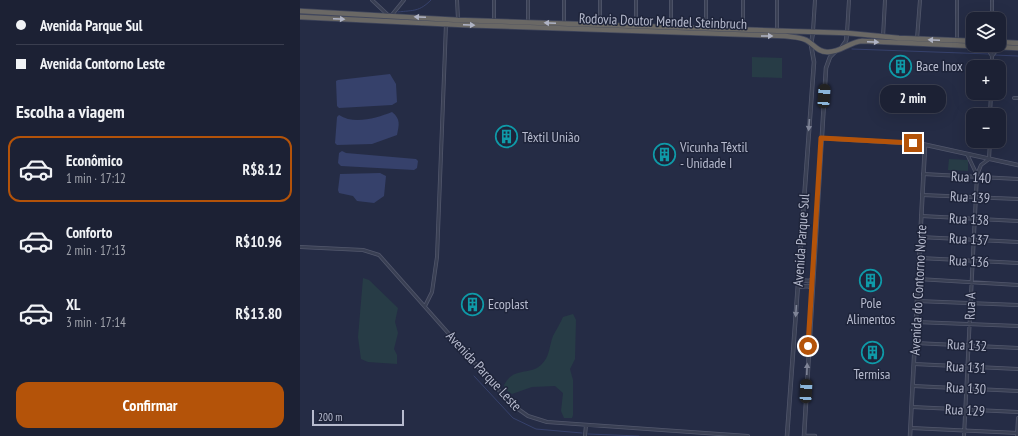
<!DOCTYPE html>
<html lang="pt">
<meta charset="utf-8">
<style>
:root{--surface:#1c2134;--page:#25293c;--text:#f1f3f6;--muted:#a0a3ac;--line:#3a3e4f;--accent:#b45309}
body{margin:0;font-family:"PT Sans Narrow",sans-serif;background:var(--page);color:var(--text);height:100vh;display:flex;flex-direction:column;font-size:15px;white-space:nowrap}
*{box-sizing:border-box;margin:0}
p{font-size:13px;color:var(--muted)}
.icon{flex:none;width:22px;height:22px;fill:none;stroke:currentColor;stroke-width:2;stroke-linecap:round;stroke-linejoin:round}
.map{position:relative;flex:1;overflow:hidden}
.sheet{display:flex;flex-direction:column;background:var(--surface);width:300px}
.sheet>*{flex:none}
.banner{display:grid;align-content:center;height:88px;padding:0 16px;background:var(--surface)}
.controls{position:absolute;left:666px;top:12px;display:grid;gap:8px}
.controls a{display:grid;place-items:center;width:40px;height:40px;border-radius:8px;background:var(--surface);box-shadow:0 4px 16px #0002,0 0 0 1px var(--line);font-size:20px}
.scale{position:absolute;left:12px;bottom:10px;width:92px;box-sizing:border-box;padding-left:4px;border:2px solid #b7bbce;border-top:0;font-size:11px;line-height:14px;white-space:nowrap;color:#b7bbce;-webkit-text-stroke:3px #1e243a;paint-order:stroke}
.end{position:absolute;width:18px;height:18px;margin:-9px;border:5px solid #b45309;background:#fff;box-shadow:0 0 0 2px #fff}
.from{border-radius:50%}
.bubble{position:absolute;height:28px;border-radius:12px;background:var(--surface);box-shadow:0 4px 16px #0002,0 0 0 1px var(--line);font-size:13px;font-weight:700;line-height:28px;text-align:center}
.car{position:absolute;width:12px;height:24px;margin:-12px -6px;border-radius:5px;box-shadow:0 0 3px 1px #0007;background:linear-gradient(#222 24%,#8ab4d8 0 40%,#222 0 76%,#8ab4d8 0 86%,#222 0)}
.banner b{display:flex;align-items:center;gap:14px;height:38px;font-size:15px}
.banner b+b{border-top:1px solid var(--line)}
.banner i{width:10px;height:10px;background:var(--text)}
ul{padding:0;list-style:none}
li{display:flex;align-items:center;gap:12px;height:66px;margin:0 8px 6px;padding:0 8px;border:2px solid transparent;border-radius:12px}
li div{flex:1}
li b{display:block;font-size:15px}
li em{font-style:normal;font-weight:700}
li.on{border-color:var(--accent)}
li>.icon{width:36px;height:36px;stroke-width:1.5}
h2{padding:0 16px;font-size:18px;line-height:48px}
.button{display:flex;gap:8px;margin-top:auto;padding:8px 16px}
.button a{flex:1;height:46px;border-radius:12px;background:var(--accent);color:#fff;font-size:16px;font-weight:700;line-height:46px;text-align:center}
main{display:flex;flex:1;min-height:0}
.map>svg:first-child{display:block}
.green{fill:#273c46}
.water{fill:#36416b}
.lines{fill:none;stroke-linecap:round;stroke-linejoin:round}
.stream{stroke:#36416b;stroke-width:1}
.minor-casing{stroke:#52576c;stroke-width:4}
.tertiary-casing{stroke:#52576c;stroke-width:4.5}
.trunk-casing{stroke:#41475c;stroke-width:6}
.minor{stroke:#3a4054;stroke-width:2.5}
.tertiary{stroke:#3a4054;stroke-width:3}
.trunk{stroke:#6a6865;stroke-width:4.5}
.oneway{fill:#afb3c4}
.oneway2{fill:#7f8497}
.route{stroke:#b45309;stroke-width:5}
.labels{text-anchor:middle;stroke-width:3;stroke-linejoin:round;paint-order:stroke}
.street-label{font-size:14px;fill:#b7bbce;stroke:#1e243a}
.poi-label{font-size:14px;fill:#b7bbce;stroke:#1e243a;text-anchor:start}
</style>
<main>
<section class="sheet">
<div class="banner">
<b><i class="from"></i>Avenida Parque Sul</b>
<b><i></i>Avenida Contorno Leste</b>
</div>
<h2>Escolha a viagem</h2>
<ul>
<li class="on"><svg class="icon" aria-label="car" viewBox="0 0 24 24"><path d="M5 17H2v-5l4-1 3-4h7l3 4 3 1v5h-3M9 17h6M6 11h13"/><circle cx="7" cy="17" r="2"/><circle cx="17" cy="17" r="2"/></svg><div><b>Econômico</b><p>1 min · 17:12</p></div><em>R$8.12</em></li>
<li><svg class="icon" aria-label="car" viewBox="0 0 24 24"><path d="M5 17H2v-5l4-1 3-4h7l3 4 3 1v5h-3M9 17h6M6 11h13"/><circle cx="7" cy="17" r="2"/><circle cx="17" cy="17" r="2"/></svg><div><b>Conforto</b><p>2 min · 17:13</p></div><em>R$10.96</em></li>
<li><svg class="icon" aria-label="car" viewBox="0 0 24 24"><path d="M5 17H2v-5l4-1 3-4h7l3 4 3 1v5h-3M9 17h6M6 11h13"/><circle cx="7" cy="17" r="2"/><circle cx="17" cy="17" r="2"/></svg><div><b>XL</b><p>3 min · 17:14</p></div><em>R$13.80</em></li>
</ul>
<div class="button"><a>Confirmar</a></div>
</section>
<div class="map">
<svg width="718" height="436" viewBox="0 0 718 436">
<rect width="100%" height="100%" fill="#252c45"/>
<path class="green" d="M452 57 482 58V78L452 77Z
M649 159 668 160V171L648 170Z
M63 278 69 280 98 308 95 322 98 333 94 349 97 355V364L68 362 61 359 58 337Z
M273 314 276 320 275 359 270 369 273 380V415L272 418H264L261 411 263 393 255 386 232 387 212 394 205 389 204 385C214 366 229 376 241 365 250 357 249 346 253 336 256 330 260 324 263 317Z"/>
<path class="water" d="M90 74 96 84 97 102 92 105 39 108 37 106 36 81 38 80Z
M92 112C101 119 99 125 97 135L72 144 37 145 35 143 37 117 39 115C54 125 77 118 92 112Z
M42 151 46 153 116 159 118 161 117 168 114 170 41 166 38 163 39 153Z
M80 173 86 176 84 196 74 203 57 201 53 196 39 193 38 190 40 174Z"/>
<g class="lines">
<path class="stream" d="M98 12C114 10 119 12 131 0
M552 49 689 54
M694 55 718 56
M174 376 213 418 236 429 282 433
M288 434 339 436"/>
<defs>
<path id="minor" d="M72 0 88 15
M157 0 158 19
M300 0V24
M336 0V25
M371 0V27
M406 0V28
M443 0V29
M657 0V40
M692 0V19
M91 16 104 0
M194 21V0
M228 22V0
M264 23V0
M477 30V0
M513 31 515 0
M547 33 549 0
M583 37 585 0
M617 39 620 0
M686 46 692 56
M692 67V56L698 48
M714 98H718
M690 115 691 93
M623 174 718 179
M677 175 681 165 689 159 690 141
M622 195 718 199
M621 216 718 221
M620 237 718 242
M0 247 63 250 79 255 211 404 228 416 247 422 448 436
M620 258 718 263
M618 279 718 285
M617 301 718 305
M125 306 132 292 137 257 146 24
M616 322 718 326
M615 343 718 348
M614 364 718 369
M613 386 718 391
M612 407 718 412
M611 428 718 433
M285 436 286 425
M664 436 677 175 667 154
M717 436 718 418"/>
<path id="tertiary" d="M541 48 546 41 547 33
M521 138 622 144 718 165
M498 280 509 281 512 280
M498 287 508 286 512 288
M487 436 514 62 511 45 513 32
M504 436 526 68 530 57 535 52
M504 436H515
M610 436 625 145"/>
<path id="trunk" d="M0 11 158 20 547 33 599 38 673 41
M0 17 163 25 485 36C492 37 500 37 506 40 514 44 517 52 527 52 540 53 549 42 562 41L718 48
M699 42 718 43"/>
</defs>
<use href="#minor" class="minor-casing"/>
<use href="#tertiary" class="tertiary-casing"/>
<use href="#trunk" class="trunk-casing"/>
<use href="#minor" class="minor"/>
<use href="#tertiary" class="tertiary"/>
<use href="#trunk" class="trunk"/>
</g>
<defs><path id="oneway-solid" d="M-6-.8H1V-3.2L6.5 0L1 3.2V.8H-6Z"/></defs>
<g class="oneway">
<use href="#oneway-solid" transform="translate(120 17) rotate(-177)"/>
<use href="#oneway-solid" transform="translate(39 19) rotate(3)"/>
<use href="#oneway-solid" transform="translate(250 23) rotate(-178)"/>
<use href="#oneway-solid" transform="translate(169 25) rotate(2)"/>
<use href="#oneway-solid" transform="translate(467 36)"/>
<use href="#oneway-solid" transform="translate(634 40) rotate(-178)"/>
<use href="#oneway-solid" transform="translate(573 42) rotate(3)"/>
</g>
<g class="oneway2">
<use href="#oneway-solid" transform="translate(509 125) rotate(94)"/>
<use href="#oneway-solid" transform="translate(496 311) rotate(94)"/>
<use href="#oneway-solid" transform="translate(507 369) rotate(-88)"/>
</g>
<g class="lines">
<path class="route" d="M508 346 521 138 613 143"/>
</g>
<defs>
<symbol id="building-ring" viewBox="-11 -11 22 22"><circle r="9.5" fill="#1e243a" stroke="#0f9aa8" stroke-width="1.5"/><path d="M-4-6H4V6H1V3H-1V6H-4ZM-2.5-4.3h1.7v1.8h-1.7ZM.8-4.3h1.7v1.8H.8ZM-2.5-1h1.7V.8h-1.7ZM.8-1h1.7V.8H.8Z" fill="#0f9aa8"/></symbol>
</defs>
<g fill-rule="evenodd">
<use href="#building-ring" x="588" y="54" width="25" height="25"/>
<use href="#building-ring" x="194" y="124" width="25" height="25"/>
<use href="#building-ring" x="352" y="142" width="25" height="25"/>
<use href="#building-ring" x="558" y="268" width="25" height="25"/>
<use href="#building-ring" x="160" y="292" width="25" height="25"/>
<use href="#building-ring" x="560" y="340" width="25" height="25"/>
</g>
<g class="labels">
<g class="street-label">
<text transform="translate(363 21) rotate(2)" y="5">Rodovia Doutor Mendel Steinbruch</text>
<text transform="translate(671 177) rotate(3)" y="5">Rua 140</text>
<text transform="translate(670 197) rotate(3)" y="5">Rua 139</text>
<text transform="translate(669 219) rotate(3)" y="5">Rua 138</text>
<text transform="translate(669 239) rotate(3)" y="5">Rua 137</text>
<text transform="translate(501 240) rotate(-86)" y="5">Avenida Parque Sul</text>
<text transform="translate(669 261) rotate(3)" y="5">Rua 136</text>
<text transform="translate(618 290) rotate(-87)" y="5">Avenida do Contorno Norte</text>
<text transform="translate(670 306) rotate(-88)" y="5">Rua A</text>
<text transform="translate(667 345) rotate(3)" y="5">Rua 132</text>
<text transform="translate(666 367) rotate(3)" y="5">Rua 131</text>
<text transform="translate(184 371) rotate(47)" y="5">Avenida Parque Leste</text>
<text transform="translate(666 388) rotate(3)" y="5">Rua 130</text>
<text transform="translate(665 410) rotate(3)" y="5">Rua 129</text>
</g>
<g class="poi-label">
<text x="616" y="71">Bace Inox</text>
<text x="222" y="142">Têxtil União</text>
<text x="380" y="152">Vicunha Têxtil<tspan x="380" dy="16">- Unidade I</tspan></text>
<text x="571" y="308" text-anchor="middle">Pole<tspan x="571" dy="16">Alimentos</tspan></text>
<text x="188" y="309">Ecoplast</text>
<text x="572" y="379" text-anchor="middle">Termisa</text>
</g>
</g>
</svg>
<div class="controls">
<a><svg class="icon" aria-label="layers" viewBox="0 0 24 24"><path d="M12 4l9 5-9 5-9-5zM3 14l9 5 9-5"/></svg></a>
<a>+</a>
<a>−</a>
</div>
<div class="scale">200 m</div>
<i class="end from" style="left:508px;top:346px"></i>
<i class="end" style="left:613px;top:143px"></i>
<div class="bubble" style="left:580px;top:85px;width:66px">2 min</div>
<i class="car" style="left:524px;top:96px;rotate:4deg"></i>
<i class="car" style="left:506px;top:391px;rotate:3deg"></i>
</div>
</main>
